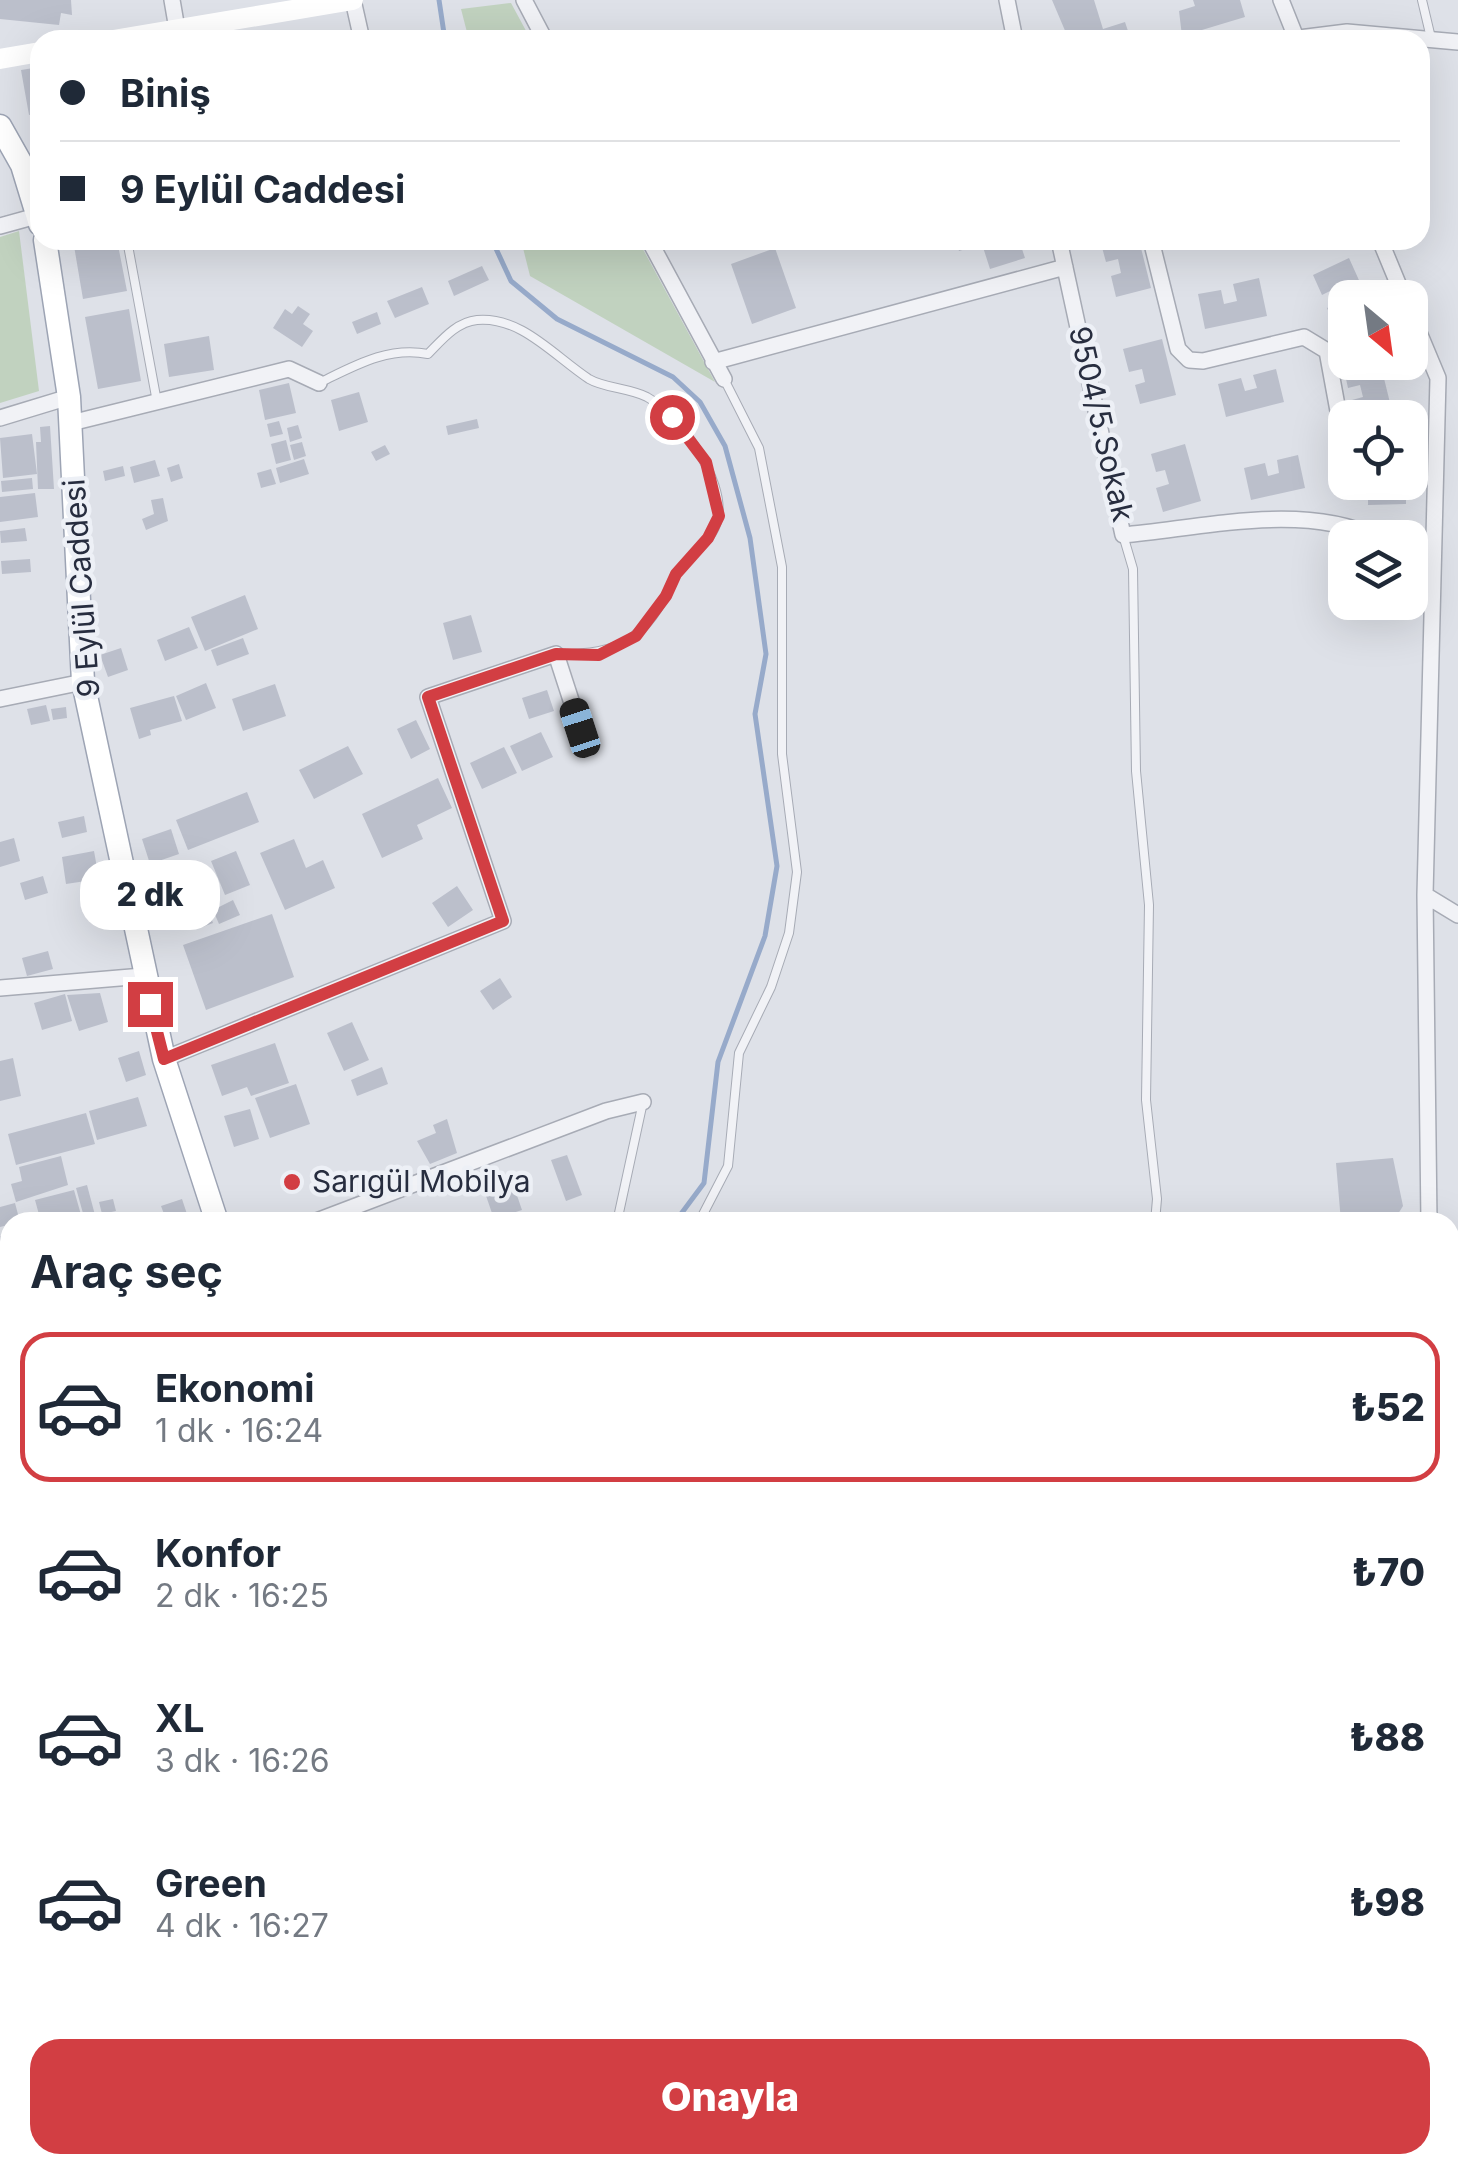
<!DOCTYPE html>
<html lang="tr">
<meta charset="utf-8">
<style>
:root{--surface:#fff;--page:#f6f6f7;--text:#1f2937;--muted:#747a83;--line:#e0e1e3;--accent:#d23e43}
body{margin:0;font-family:Inter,sans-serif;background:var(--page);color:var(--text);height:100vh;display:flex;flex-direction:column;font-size:38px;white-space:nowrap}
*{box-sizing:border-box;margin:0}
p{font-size:32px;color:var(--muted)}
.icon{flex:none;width:55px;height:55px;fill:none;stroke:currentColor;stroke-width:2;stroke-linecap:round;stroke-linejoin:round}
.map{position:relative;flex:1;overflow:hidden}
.drawer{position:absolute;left:0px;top:1212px;width:1460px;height:962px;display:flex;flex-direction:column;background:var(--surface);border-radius:30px 30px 0 0;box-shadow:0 10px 40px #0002}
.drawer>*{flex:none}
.top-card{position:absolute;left:30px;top:30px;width:1400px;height:220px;border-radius:30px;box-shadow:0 10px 40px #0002;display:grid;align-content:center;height:220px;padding:0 30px;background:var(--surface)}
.needle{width:65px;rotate:151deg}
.tools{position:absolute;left:1328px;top:280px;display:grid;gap:20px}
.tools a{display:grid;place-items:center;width:100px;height:100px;border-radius:20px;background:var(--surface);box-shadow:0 10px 40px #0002;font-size:50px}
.end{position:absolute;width:45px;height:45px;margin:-22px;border:12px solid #d23e43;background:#fff;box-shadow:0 0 0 5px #fff}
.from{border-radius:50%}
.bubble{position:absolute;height:70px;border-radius:30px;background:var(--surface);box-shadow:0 10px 40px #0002;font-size:32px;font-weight:800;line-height:70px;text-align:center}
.car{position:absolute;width:30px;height:60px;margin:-30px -15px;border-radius:12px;box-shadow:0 0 8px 2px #0007;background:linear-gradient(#222 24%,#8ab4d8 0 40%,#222 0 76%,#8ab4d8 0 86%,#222 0)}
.top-card b{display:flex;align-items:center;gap:35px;height:95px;font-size:38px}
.top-card b+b{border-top:2px solid var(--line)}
.top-card i{width:25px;height:25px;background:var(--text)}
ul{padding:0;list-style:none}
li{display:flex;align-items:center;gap:30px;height:150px;margin:0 20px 15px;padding:0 10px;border:5px solid transparent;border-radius:30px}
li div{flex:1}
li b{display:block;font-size:38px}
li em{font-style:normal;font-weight:800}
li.selected{border-color:var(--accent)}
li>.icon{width:90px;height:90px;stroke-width:1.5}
h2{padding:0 30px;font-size:45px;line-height:120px}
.button{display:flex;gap:20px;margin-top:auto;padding:20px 30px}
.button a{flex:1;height:115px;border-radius:30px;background:var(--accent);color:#fff;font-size:40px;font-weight:800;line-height:115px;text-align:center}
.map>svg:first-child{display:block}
.green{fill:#c1d2bf}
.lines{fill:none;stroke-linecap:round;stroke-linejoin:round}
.stream{stroke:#97aaca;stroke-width:5}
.building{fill:#bbbfcb}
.lane-casing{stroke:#a7abb5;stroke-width:10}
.street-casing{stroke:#a7abb5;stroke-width:18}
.primary-casing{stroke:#9da4b4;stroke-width:25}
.lane{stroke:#f1f2f6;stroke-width:8}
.street{stroke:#f1f2f6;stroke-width:15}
.secondary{stroke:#fff;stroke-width:20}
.primary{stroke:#fff;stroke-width:22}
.route{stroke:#d23e43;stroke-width:12}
.poi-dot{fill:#d23e43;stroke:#edf0f6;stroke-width:4}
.labels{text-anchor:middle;stroke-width:9;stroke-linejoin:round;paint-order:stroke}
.street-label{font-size:30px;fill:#272d3f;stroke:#edf0f6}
.poi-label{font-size:30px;fill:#272d3f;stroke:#edf0f6;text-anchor:start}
</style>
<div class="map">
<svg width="1458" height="2174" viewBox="0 0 1458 2174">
<rect width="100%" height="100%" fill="#dee1e8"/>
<path class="green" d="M511 3 531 40H469L461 9Z
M19 231 39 391 0 403V237Z
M521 240H638L715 382 530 276Z"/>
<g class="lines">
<path class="stream" d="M439 0 445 40
M492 240 511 281 557 319 673 377 700 402 725 446 750 538 766 654 755 714 777 866 765 936 718 1062 704 1183 675 1222
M642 2174 647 2165"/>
</g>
<path class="building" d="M0 0H71L72 15 61 13 59 25 0 19Z
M1052 0H1094L1103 29 1125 22 1131 40H1069Z
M1193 0H1240L1245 17 1182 36 1179 11 1195 6Z
M40 67V113L29 115 21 70Z
M73 240H117L127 291 83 299Z
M146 240H194V242L148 250Z
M955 240H1019L1025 258 990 269 982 244 959 251Z
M1100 240H1139L1151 288 1116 297 1111 276 1121 273 1118 259 1106 262Z
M775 248 796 308 752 324 731 264Z
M1349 258 1367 298H1345V324L1336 328 1327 308 1338 303 1332 290 1322 295 1313 275Z
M482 266 489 280 454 296 448 281Z
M1259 278 1267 316 1205 329 1198 294 1221 290 1224 304 1237 301 1233 284Z
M422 287 429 304 395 318 387 301Z
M298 306 310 314 303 324 313 331 302 347 273 328 285 309 292 314Z
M129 309 141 381 98 389 85 317Z
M377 312 381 324 357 334 352 322Z
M209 336 214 370 169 377 164 344Z
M1162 339 1176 395 1140 404 1135 385 1145 382 1142 369 1129 372 1123 349Z
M1354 362H1380L1392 411 1357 418 1352 400 1363 397 1360 385 1348 388 1343 365Z
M1276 369 1284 402 1226 417 1218 384 1241 378 1245 391 1257 388 1253 375Z
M289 383 296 413 265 420 259 390Z
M359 392 368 422 339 431 331 400Z
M477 419 479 428 448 435 446 426Z
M279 421 283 434 270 437 267 424Z
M298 425 302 438 290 442 287 428Z
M50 426 54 489H38L36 442H41L40 427Z
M32 434 37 474 3 478 0 438Z
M286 440 291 460 276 464 271 444Z
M302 442 306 456 294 460 290 445Z
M1185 444 1201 501 1163 512 1156 488 1169 484 1165 470 1156 472 1151 454Z
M385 445 390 454 376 461 371 452Z
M1298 455 1305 488 1251 500 1244 468 1265 463 1268 476 1279 473 1277 460Z
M304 459 309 474 280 483 276 468Z
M155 460 160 476 134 483 130 467Z
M179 464 183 478 171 482 167 468Z
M123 466 125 476 105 481 103 471Z
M271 469 276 484 261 488 257 473Z
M32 478 33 489 2 492 1 481Z
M1406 482V504L1368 505V483Z
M35 493 38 517 0 522V497Z
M163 498 168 521 146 530 142 519 154 514 151 500Z
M25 528 27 541 1 543 0 531Z
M30 559 31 572 2 574 1 561Z
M245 595 258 629 205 651 191 617Z
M471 615 482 652 453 660 443 623Z
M189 627 198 648 165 661 157 640Z
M243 638 249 654 217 666 211 650Z
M121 648 128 670 108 677 100 655Z
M206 683 216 708 186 720 176 696Z
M275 684 286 716 243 731 232 699Z
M547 690 554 711 529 719 522 698Z
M174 696 182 721 150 730 151 735 139 739 130 708Z
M46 705 50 721 31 725 27 709Z
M66 707 67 718 53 720 51 709Z
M416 720 430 749 411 759 397 729Z
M541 732 553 757 522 771 510 746Z
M348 746 363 774 314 799 299 770Z
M504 747 517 773 482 789 470 763Z
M438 778 452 808 417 825 423 839 382 858 362 814Z
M247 792 259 822 188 850 176 820Z
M84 816 87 832 62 838 58 822Z
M171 829 179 854 150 864 142 839Z
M14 838 20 861 0 867V842Z
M294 839 306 868 323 860 335 888 285 910 260 853Z
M94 851 99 879 66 884 62 857Z
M236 851 250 885 225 895 211 861Z
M43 876 48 893 25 900 20 883Z
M211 880 219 899 206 905 198 886Z
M457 886 473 910 448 927 432 903Z
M175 888 185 907 167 917 163 894Z
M233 900 240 915 219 924 213 910Z
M206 905 213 923 200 928 193 911Z
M272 914 294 977 206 1010 183 945Z
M48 951 53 969 27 976 22 958Z
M500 978 512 997 493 1010 480 991Z
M100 993 108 1022 79 1031 67 995Z
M65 994 72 1021 42 1030 34 1003Z
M352 1022 369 1060 344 1071 327 1033Z
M275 1043 289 1083 251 1096 247 1087 222 1096 211 1065Z
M139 1051 146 1075 126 1082 118 1058Z
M13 1058 21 1096 0 1101V1061Z
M382 1067 388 1084 357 1096 351 1080Z
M296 1084 310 1124 270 1138 255 1098Z
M138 1097 147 1126 97 1140 89 1111Z
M250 1109 259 1139 234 1147 224 1116Z
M86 1113 95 1144 16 1165 8 1134Z
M447 1119 457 1153 430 1164 417 1141 436 1133 433 1125Z
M567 1155 582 1195 566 1201 551 1160Z
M61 1156 68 1185 16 1202 11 1184 22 1181 19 1167Z
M1393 1158 1403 1206 1393 1222H1341L1336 1163Z
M512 1181 522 1210 494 1219 484 1190Z
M87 1185 95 1215 84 1217 76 1188Z
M74 1190 83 1222H41L35 1200Z
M113 1199 116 1211 102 1214 99 1202Z
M182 1199 189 1220 167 1222 161 1206Z
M15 1203 20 1222 0 1227V1207Z
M10 1234V1250L0 1252V1236Z
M10 1322V1349L6 1350 0 1325Z
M10 1387V1420L0 1423V1390Z
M0 1668 10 1669 6 1709 0 1708Z
M0 1722 10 1723 8 1764 0 1763Z
M10 1818V1835L0 1837V1820Z
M10 1838V1888L0 1891V1840Z
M10 2071V2106L0 2082V2075Z
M7 2110 10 2134 2 2137 0 2113Z
M22 2165H66L70 2174H26Z
M118 2165H191L195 2174H122Z
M463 2165H543L548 2174H469Z
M579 2165 568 2174H553L548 2167Z
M1210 2165H1274L1276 2174H1212Z"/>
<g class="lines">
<defs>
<path id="lane" d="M1422 0 1431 38
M127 240 157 402
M319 383C354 366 388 346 428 354 441 341 456 322 477 320 521 316 554 356 589 379 604 388 629 388 647 397 679 415 725 479 718 518 713 544 684 557 674 579 645 639 622 655 556 654
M1123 535 1133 569 1136 771 1149 905 1146 1100 1157 1199 1155 1222
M617 1222 643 1102
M699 1222 728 1166 739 1053 771 987 789 933 797 872 782 754V567L759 448 724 379"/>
<path id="street" d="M172 0 177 29
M353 0 362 40
M524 0 545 40
M1007 0 1015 40
M1281 0 1297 40
M1283 40 1347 32 1458 42
M0 226 40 215
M649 240 724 379
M1059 240 1123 535C1202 528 1304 502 1377 538
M1151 240 1178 349 1189 360 1203 361 1304 337 1327 351 1345 449
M1380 240 1404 298
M1410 311 1438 378 1425 895 1429 1222
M713 362 1065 267
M0 418 69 397
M71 423 289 369 319 383
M1347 482 1348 491
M1410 553 1431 564
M0 699 83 682
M1425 895 1458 915
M0 988 143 976
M164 1059 503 921 428 697 556 654 580 728
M314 1222 606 1111 643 1102
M0 1307 10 1304
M0 1440 10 1437
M1450 1494H1458
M0 1772 10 1773
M92 2165 96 2174
M1151 2165 1154 2174
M728 2174 732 2167 756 2165"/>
<path id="primary" d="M0 126 22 165 40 224
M45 240 69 397 83 682 164 1059 217 1222
M447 2165 452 2174"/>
</defs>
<use href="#lane" class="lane-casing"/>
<use href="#street" class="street-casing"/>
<use href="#primary" class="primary-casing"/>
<use href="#lane" class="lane"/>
<use href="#street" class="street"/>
<path class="secondary" d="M113 40 353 0
M0 59 40 52"/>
<use href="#primary" class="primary"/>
</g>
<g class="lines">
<path class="route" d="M150 1004 164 1059 503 921 428 697 556 654 599 655 636 636 666 596 676 574 708 538 719 516 706 462 672 417"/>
</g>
<circle class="poi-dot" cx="292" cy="1182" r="10"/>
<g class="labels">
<g class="street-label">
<text transform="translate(1101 424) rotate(77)" y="10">9504/5.Sokak</text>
<text transform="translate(82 588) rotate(-94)" y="10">9 Eylül Caddesi</text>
</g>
<g class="poi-label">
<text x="312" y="1192">Sarıgül Mobilya</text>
</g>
</g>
</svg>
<div class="tools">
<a><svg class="needle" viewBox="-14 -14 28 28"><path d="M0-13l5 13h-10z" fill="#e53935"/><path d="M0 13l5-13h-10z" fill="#747a83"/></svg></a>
<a><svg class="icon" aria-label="locate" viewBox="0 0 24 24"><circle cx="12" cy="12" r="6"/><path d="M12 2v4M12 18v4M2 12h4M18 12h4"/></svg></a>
<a><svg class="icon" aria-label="layers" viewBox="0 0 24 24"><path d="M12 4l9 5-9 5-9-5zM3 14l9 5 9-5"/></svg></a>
</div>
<i class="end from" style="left:672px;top:417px"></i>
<i class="end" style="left:150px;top:1004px"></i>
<div class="bubble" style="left:80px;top:860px;width:140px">2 dk</div>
<i class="car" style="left:580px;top:728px;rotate:342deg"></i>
<div class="top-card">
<b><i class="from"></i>Biniş</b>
<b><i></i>9 Eylül Caddesi</b>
</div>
<section class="drawer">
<h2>Araç seç</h2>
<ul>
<li class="selected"><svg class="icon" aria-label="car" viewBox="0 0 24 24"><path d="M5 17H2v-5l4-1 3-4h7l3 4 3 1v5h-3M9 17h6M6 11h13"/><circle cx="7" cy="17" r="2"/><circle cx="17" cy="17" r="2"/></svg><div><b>Ekonomi</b><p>1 dk · 16:24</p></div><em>₺52</em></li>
<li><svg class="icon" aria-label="car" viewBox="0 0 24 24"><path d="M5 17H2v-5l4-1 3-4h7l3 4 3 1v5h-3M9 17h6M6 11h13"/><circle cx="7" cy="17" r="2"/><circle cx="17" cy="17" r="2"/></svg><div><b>Konfor</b><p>2 dk · 16:25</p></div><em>₺70</em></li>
<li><svg class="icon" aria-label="car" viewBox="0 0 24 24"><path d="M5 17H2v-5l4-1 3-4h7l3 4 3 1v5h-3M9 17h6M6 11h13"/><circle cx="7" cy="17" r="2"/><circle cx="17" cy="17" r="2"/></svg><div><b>XL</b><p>3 dk · 16:26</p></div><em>₺88</em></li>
<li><svg class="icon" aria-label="car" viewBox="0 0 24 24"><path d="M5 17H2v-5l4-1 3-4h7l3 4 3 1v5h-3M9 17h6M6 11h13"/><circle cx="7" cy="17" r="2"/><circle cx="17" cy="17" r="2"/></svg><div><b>Green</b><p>4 dk · 16:27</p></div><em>₺98</em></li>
</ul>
<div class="button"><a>Onayla</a></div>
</section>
</div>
